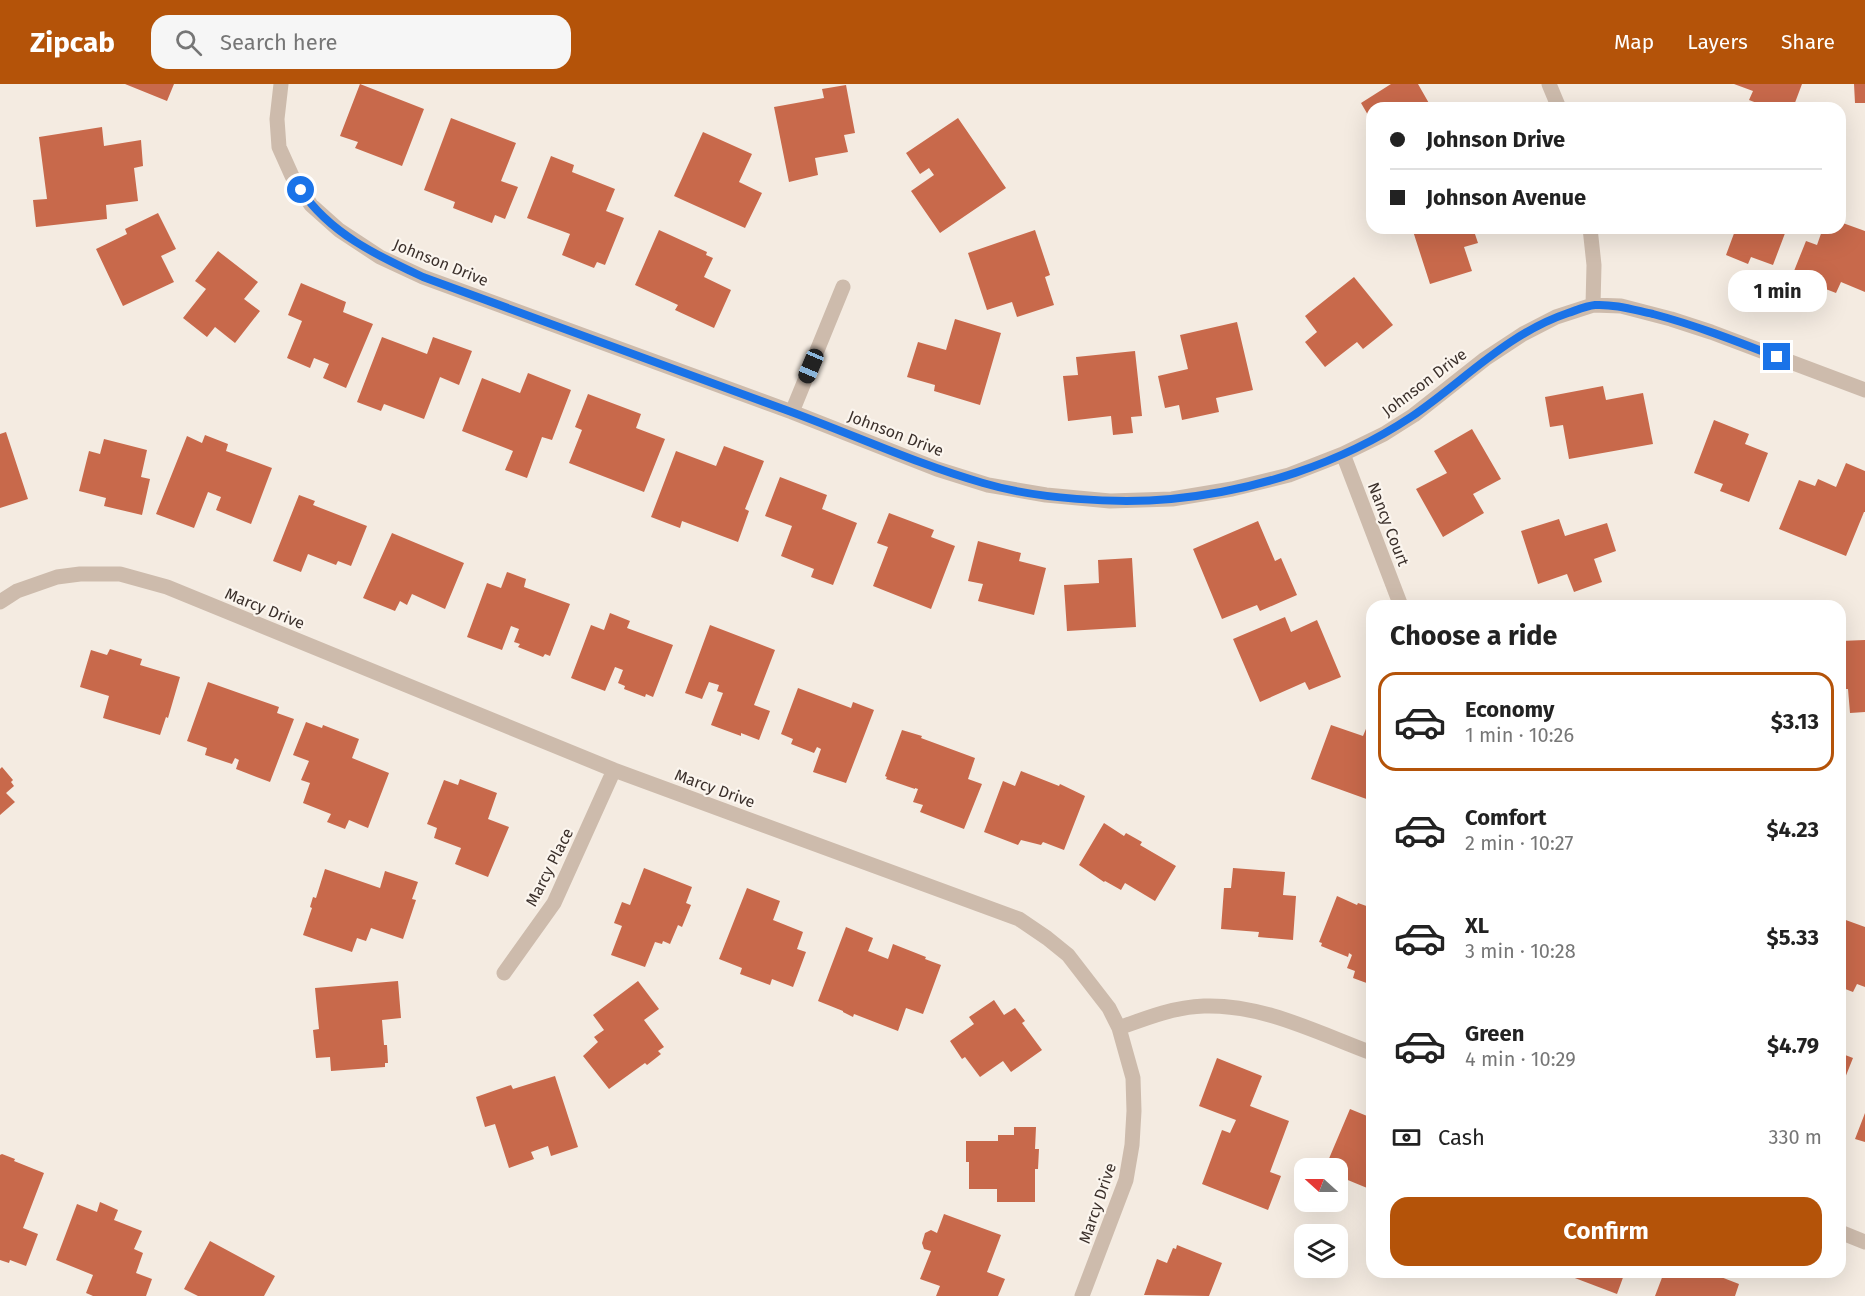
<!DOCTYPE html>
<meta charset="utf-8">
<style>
:root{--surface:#fff;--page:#f6f6f6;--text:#222;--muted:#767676;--line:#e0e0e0;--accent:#b45309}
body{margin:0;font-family:"Fira Sans",sans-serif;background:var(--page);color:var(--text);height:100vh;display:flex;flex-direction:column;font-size:22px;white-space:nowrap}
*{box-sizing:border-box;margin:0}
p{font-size:20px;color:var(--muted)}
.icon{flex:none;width:33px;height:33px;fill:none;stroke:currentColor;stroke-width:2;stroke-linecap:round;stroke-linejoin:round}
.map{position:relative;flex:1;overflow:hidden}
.sheet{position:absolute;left:1366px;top:516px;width:480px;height:678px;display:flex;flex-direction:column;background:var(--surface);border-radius:18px;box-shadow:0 6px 24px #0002}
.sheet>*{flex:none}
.guide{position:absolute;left:1366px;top:18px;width:480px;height:132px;border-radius:18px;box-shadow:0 6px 24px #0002;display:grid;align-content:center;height:132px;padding:0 24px;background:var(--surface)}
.needle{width:39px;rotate:291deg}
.controls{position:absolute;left:1294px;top:1074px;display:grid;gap:12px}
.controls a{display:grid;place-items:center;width:54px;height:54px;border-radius:12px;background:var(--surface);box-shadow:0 6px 24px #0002;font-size:30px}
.end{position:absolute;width:27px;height:27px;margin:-14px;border:8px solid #1a73e8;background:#fff;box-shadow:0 0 0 3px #fff}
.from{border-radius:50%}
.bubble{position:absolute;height:42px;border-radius:18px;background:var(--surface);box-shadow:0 6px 24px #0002;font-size:20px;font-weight:700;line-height:42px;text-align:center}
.car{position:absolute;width:18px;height:36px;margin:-18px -9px;border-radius:8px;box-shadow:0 0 4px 2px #0007;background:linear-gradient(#222 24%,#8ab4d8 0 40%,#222 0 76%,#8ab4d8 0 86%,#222 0)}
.guide b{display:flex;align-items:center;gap:21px;height:57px;font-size:22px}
.guide b+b{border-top:2px solid var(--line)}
.guide i{width:15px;height:15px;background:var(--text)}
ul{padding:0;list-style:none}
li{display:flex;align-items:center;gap:18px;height:99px;margin:0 12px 9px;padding:0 12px;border:3px solid transparent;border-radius:18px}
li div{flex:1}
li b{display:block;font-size:22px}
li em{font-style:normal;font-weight:700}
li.current{border-color:var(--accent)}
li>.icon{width:54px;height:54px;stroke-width:1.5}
h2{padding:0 24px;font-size:27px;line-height:72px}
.pay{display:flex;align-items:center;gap:15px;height:66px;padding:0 24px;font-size:22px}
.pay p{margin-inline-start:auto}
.cta{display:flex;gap:12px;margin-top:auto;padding:12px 24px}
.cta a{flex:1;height:69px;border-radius:18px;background:var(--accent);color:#fff;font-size:24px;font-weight:700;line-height:69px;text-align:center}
header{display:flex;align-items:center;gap:36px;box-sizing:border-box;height:84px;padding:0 30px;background:var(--accent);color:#fff}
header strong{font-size:28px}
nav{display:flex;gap:33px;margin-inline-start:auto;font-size:21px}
.search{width:420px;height:54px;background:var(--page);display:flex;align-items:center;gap:15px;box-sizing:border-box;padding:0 21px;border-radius:18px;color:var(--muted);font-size:22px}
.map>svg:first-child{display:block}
.building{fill:#c8694b}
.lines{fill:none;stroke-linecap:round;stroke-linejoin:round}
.street{stroke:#cdbbac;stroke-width:15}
.route{stroke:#1a73e8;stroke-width:8}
.labels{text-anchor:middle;stroke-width:4.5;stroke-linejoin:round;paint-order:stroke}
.street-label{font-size:16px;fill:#3b302b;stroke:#fbf5ee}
</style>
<header>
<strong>Zipcab</strong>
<div class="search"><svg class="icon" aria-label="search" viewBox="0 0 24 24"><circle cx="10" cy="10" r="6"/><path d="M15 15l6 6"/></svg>Search here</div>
<nav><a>Map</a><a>Layers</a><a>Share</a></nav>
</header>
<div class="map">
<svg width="1865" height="1212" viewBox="0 0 1865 1212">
<rect width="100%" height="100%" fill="#f4ebe1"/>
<path class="building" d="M125 0H174L167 17Z
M360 0 424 25 402 82 355 64 358 58 340 52Z
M1391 0H1418L1430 21 1426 24H1372V38L1361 19Z
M1734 0H1802L1793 24H1770L1749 16 1753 7Z
M1854 0H1865V19H1855Z
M846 1 855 49 844 51 848 68 815 74 818 91 789 98 774 23 824 14 822 5Z
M451 34 516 59 501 97 518 103 505 135 495 131 492 139 453 124 455 118 424 106Z
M958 34 1006 104 940 149 911 107 934 91 929 84 920 90 906 69Z
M102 43 104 62 141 56 143 82 134 84 138 117 106 121 107 135 36 143 33 116 47 115 39 53Z
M703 48 752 70 739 98 762 109 745 144 674 112Z
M551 72 574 81 572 88 615 105 606 127 624 134 605 181 597 178 594 184 562 171 570 150 527 134Z
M158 129 176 165 161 172 174 198 123 222 96 165 127 150 125 145Z
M1840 138 1865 147V208L1841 198 1836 209 1792 192 1806 157 1817 161 1823 144H1840Z
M1412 144H1473L1478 159 1464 163 1472 187 1430 200Z
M1736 144H1787L1773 181 1751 173 1748 180 1726 171Z
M659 146 707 168 706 171 713 174 704 193 731 206 714 244 675 226 678 221 635 201Z
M1035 146 1050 191 1045 193 1054 221 1017 233 1012 218 987 226 968 169Z
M218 167 258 198 244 215 260 227 235 259 215 243 207 253 183 234 206 205 195 197Z
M1354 193 1393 241 1363 265 1357 258 1325 283 1305 258 1317 248 1305 232Z
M301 199 346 218 343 228 373 240 346 304 323 294 329 280 314 274 310 284 287 274 302 237 288 231Z
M955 235 1001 249 980 321 934 307 935 301 907 293 918 258 946 266Z
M1237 238 1253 306 1216 314 1219 328 1182 336 1179 321 1165 324 1158 292 1188 285 1180 251Z
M382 253 427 270 433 253 472 267 459 301 440 293 424 335 384 320 381 327 357 318Z
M1135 267 1142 332 1131 333 1133 349 1113 351 1111 332 1068 337 1063 292 1078 291 1076 273Z
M528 289 571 306 552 356 542 353 527 394 505 386 513 367 462 347 482 294 520 309Z
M1603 302 1606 316 1643 309 1653 360 1569 375 1563 341 1550 343 1545 313Z
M588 310 641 330 636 344 665 355 644 408 569 379 582 346 575 343Z
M1714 336 1749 350 1745 360 1768 369 1749 418 1720 407 1723 400 1694 389Z
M1472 345 1501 395 1473 410 1484 429 1443 453 1416 405 1447 389 1434 367Z
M6 348 28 415 0 424V350Z
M205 351 228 360 226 367 272 384 251 440 216 426 221 413 208 408 194 444 156 430 187 352 202 359Z
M104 355 147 366 141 393 150 395 142 431 104 422 106 414 79 407 89 367 100 370Z
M724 362 764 377 745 425 749 427 738 458 682 437 680 444 651 433 676 367 716 382Z
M1846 379 1865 387V428H1864L1846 472 1779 445 1799 396 1815 402 1818 395 1836 403Z
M780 393 827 411 822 425 857 439 833 501 811 493 814 485 781 472 792 442 765 432Z
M299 411 315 417 313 421 367 442 351 482 338 477 336 481 308 470 301 488 273 477Z
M889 429 934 446 931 453 955 462 931 525 873 502 888 463 877 459Z
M1559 435 1565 452 1607 439 1616 467 1594 475 1602 498 1574 508 1567 490 1538 500 1521 447Z
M1258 437 1275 477 1281 474 1297 511 1260 527 1257 521 1222 535 1193 465Z
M392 449 464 479 445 525 412 510 407 521 400 517 395 527 363 514Z
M978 457 1021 469 1019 477 1046 484 1034 531 978 517 983 500 968 497Z
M1132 474 1136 543 1067 547 1064 501 1099 499 1098 476Z
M507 488 526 495 524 503 570 520 550 572 545 570 543 573 518 563 520 560 514 558 519 545 511 542 502 566 467 553 487 499 501 504Z
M610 529 630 537 627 544 673 561 653 613 646 610 645 613 624 605 625 602 618 599 623 586 615 583 605 607 571 594 591 541 604 546Z
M1285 533 1291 548 1317 536 1341 593 1309 606 1305 598 1260 618 1233 555Z
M710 541 775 566 754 621 770 627 759 656 741 649V652L711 641 723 609 717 607 719 601 709 598 702 615 685 609Z
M1865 556V628L1850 629 1848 605H1840V557Z
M110 565 142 575 140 581 180 593 168 634 166 633 160 651 103 634 109 612 80 603 91 566 107 571Z
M208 598 279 623 277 629 294 635 270 698 236 685 239 676 235 674 232 680 205 671 207 664 187 657Z
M798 604 851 624 853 618 874 626 846 699 813 688 821 665 817 663 814 669 791 660 793 655 781 650Z
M306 638 322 644 323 641 359 655 352 674 389 689 368 744 349 736 345 745 327 738 331 730 303 719 310 699 301 696 309 677 293 671Z
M1368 640 1372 642V717L1311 695 1331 641 1363 652Z
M902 646 922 652 921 654 975 674 968 695 982 700 964 745 920 728 923 721 913 718 918 705 915 704V705L886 695 887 693 885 692Z
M2 683 13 696 11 698 14 702 6 709 15 718 0 731V685Z
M1021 687 1059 702 1060 700 1085 712 1064 766 1043 758 1041 761 1021 756 1018 761 984 748 1003 697 1015 702Z
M460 695 497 709 488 735 509 743 488 793 455 780 461 764 434 754 437 744 427 740 444 696 458 701Z
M1104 739 1124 752 1126 749 1142 758 1140 761 1176 782 1155 817 1125 799 1121 806 1105 797 1104 798 1079 781Z
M644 784 692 803 686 819 691 821 682 843 678 841 670 860 663 857 662 860 655 858 645 883 611 871 622 842 614 839 622 818 630 821Z
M1233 784 1285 788 1283 811 1296 812 1293 856 1258 853 1259 848 1221 845 1224 804H1231Z
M325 785 380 804 385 787 418 798 412 815 416 816 403 855 371 844 366 857 357 854 352 868 303 851 312 824 310 823 313 813 316 814Z
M747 804 780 817 773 836 803 848 797 865 806 868 793 903 772 895 770 901 740 890 742 884 719 875Z
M1337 812 1357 821 1358 819 1372 824V901L1353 894 1355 887 1347 884 1352 871 1349 869 1348 873 1321 862 1322 859 1319 858Z
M1843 835 1865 843V903L1857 900 1853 908 1840 903V841Z
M846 843 873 854 868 867 888 875 893 860 926 873 925 875 941 881 923 930 906 924 898 947 854 930 853 933 843 928V927L818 917Z
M398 897 401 934 382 936 384 961H387L388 979H385V983L331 987 330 973 316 974 313 946 319 945 315 904Z
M638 897 659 925 644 936 664 963 658 967 661 970 647 981 645 979 609 1005 583 972 598 958 594 953 604 946 593 931Z
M994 916 1004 931 1015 924 1025 937 1022 939 1042 966 1011 988 1003 977 980 993 965 973 962 975 950 957 974 940 969 933Z
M1840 969 1853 974 1841 1004H1840Z
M1217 974 1262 992 1250 1022 1289 1037 1270 1088 1281 1092 1268 1126 1202 1100 1222 1046 1230 1049 1236 1036 1199 1022Z
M555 992 578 1063 551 1072 548 1062 531 1068 534 1075 509 1084 495 1040 485 1043 476 1013 511 1001 513 1005Z
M1350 1025 1372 1034V1106L1338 1092V1084H1325Z
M1865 1029V1058L1855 1055Z
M1014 1043H1036L1035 1065H1039L1038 1085H1035V1118H997V1105H969V1078H966V1057H998V1051H1014Z
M2 1070 15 1075 14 1077 44 1089 23 1144 38 1150 26 1182 10 1176 9 1179 0 1176V1071Z
M100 1118 118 1126 114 1136 142 1147 134 1165 143 1169 136 1189 152 1195 146 1212H93L86 1209 93 1191 56 1176 77 1120 97 1128Z
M944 1130 1001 1151 987 1188 1005 1195 998 1212H936L940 1202 920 1195 931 1167 924 1165 922 1159 925 1149 931 1146 937 1149Z
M210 1157 275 1192 264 1212H198L184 1205Z
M1177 1161 1222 1179 1209 1212 1144 1211 1157 1175 1167 1179 1173 1164 1176 1165Z
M1559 1188H1625L1617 1210Z
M1656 1188H1708L1739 1200 1735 1212H1655L1663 1191Z"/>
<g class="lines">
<path class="street" d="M281 0 277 35 279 63 292 92 311 121 339 146 380 173 423 193 792 328 937 385 988 401 1046 411 1110 417 1172 415 1232 405 1289 391 1343 370 1384 350 1414 331 1485 275 1523 250 1556 233 1593 221 1621 222 1671 235 1711 248 1865 306
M1549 0 1559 24
M1590 144 1594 181 1593 221
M792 328 843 203
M1343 370 1401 522
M0 518 17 507 57 493 80 490H120L167 503 614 686 1019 835 1047 854 1068 871 1109 924 1119 944 1133 994 1134 1027 1132 1061 1126 1096 1082 1212
M504 889 554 819 614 686
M1119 944C1146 934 1174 923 1204 922 1263 920 1318 949 1372 969
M1840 1148 1865 1158"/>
</g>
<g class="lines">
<path class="route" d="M301 106C329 149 378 172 423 193 544 237 665 281 786 326 852 350 916 380 983 399 1037 415 1116 420 1171 415 1255 407 1340 380 1411 333 1463 298 1506 250 1568 229 1577 226 1586 222 1595 221 1615 220 1634 226 1653 230 1695 241 1736 257 1777 273"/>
</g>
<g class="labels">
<g class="street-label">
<text transform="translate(441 178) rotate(22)" y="6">Johnson Drive</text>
<text transform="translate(1424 298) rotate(-37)" y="6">Johnson Drive</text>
<text transform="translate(896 349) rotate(21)" y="6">Johnson Drive</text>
<text transform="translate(1389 440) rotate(69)" y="6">Nancy Court</text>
<text transform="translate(265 524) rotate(22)" y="6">Marcy Drive</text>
<text transform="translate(715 704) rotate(20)" y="6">Marcy Drive</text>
<text transform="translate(549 783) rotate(-63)" y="6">Marcy Place</text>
<text transform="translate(1097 1119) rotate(-71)" y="6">Marcy Drive</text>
</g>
</g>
</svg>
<div class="controls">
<a><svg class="needle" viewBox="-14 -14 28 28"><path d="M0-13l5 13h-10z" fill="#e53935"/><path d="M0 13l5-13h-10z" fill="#767676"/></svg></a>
<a><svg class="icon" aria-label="layers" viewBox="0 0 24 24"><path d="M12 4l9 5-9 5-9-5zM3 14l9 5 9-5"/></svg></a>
</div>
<i class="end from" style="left:301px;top:106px"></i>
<i class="end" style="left:1777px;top:273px"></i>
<div class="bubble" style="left:1728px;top:186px;width:99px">1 min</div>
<i class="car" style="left:811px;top:282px;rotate:203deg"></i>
<div class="guide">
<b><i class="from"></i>Johnson Drive</b>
<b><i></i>Johnson Avenue</b>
</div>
<section class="sheet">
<h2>Choose a ride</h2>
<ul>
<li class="current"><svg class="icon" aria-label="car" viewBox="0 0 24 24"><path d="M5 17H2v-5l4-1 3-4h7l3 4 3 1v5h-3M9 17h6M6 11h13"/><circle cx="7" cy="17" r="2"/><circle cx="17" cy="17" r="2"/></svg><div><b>Economy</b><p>1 min · 10:26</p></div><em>$3.13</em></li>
<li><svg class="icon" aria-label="car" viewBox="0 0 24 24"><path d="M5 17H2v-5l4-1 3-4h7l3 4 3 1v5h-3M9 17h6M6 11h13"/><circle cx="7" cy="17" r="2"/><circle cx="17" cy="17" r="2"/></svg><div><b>Comfort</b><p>2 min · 10:27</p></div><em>$4.23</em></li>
<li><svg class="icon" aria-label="car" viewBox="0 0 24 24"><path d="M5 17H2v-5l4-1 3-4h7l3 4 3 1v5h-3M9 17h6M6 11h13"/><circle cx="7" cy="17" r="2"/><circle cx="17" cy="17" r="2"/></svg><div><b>XL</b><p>3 min · 10:28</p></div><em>$5.33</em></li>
<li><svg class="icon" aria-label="car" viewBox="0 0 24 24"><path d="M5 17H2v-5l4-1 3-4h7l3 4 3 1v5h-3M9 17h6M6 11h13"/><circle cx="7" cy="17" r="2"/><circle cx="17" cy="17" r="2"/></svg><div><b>Green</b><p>4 min · 10:29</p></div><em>$4.79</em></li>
</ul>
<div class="pay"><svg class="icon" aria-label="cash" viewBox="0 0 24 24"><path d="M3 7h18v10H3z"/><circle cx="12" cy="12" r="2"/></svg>Cash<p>330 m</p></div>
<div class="cta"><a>Confirm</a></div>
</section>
</div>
